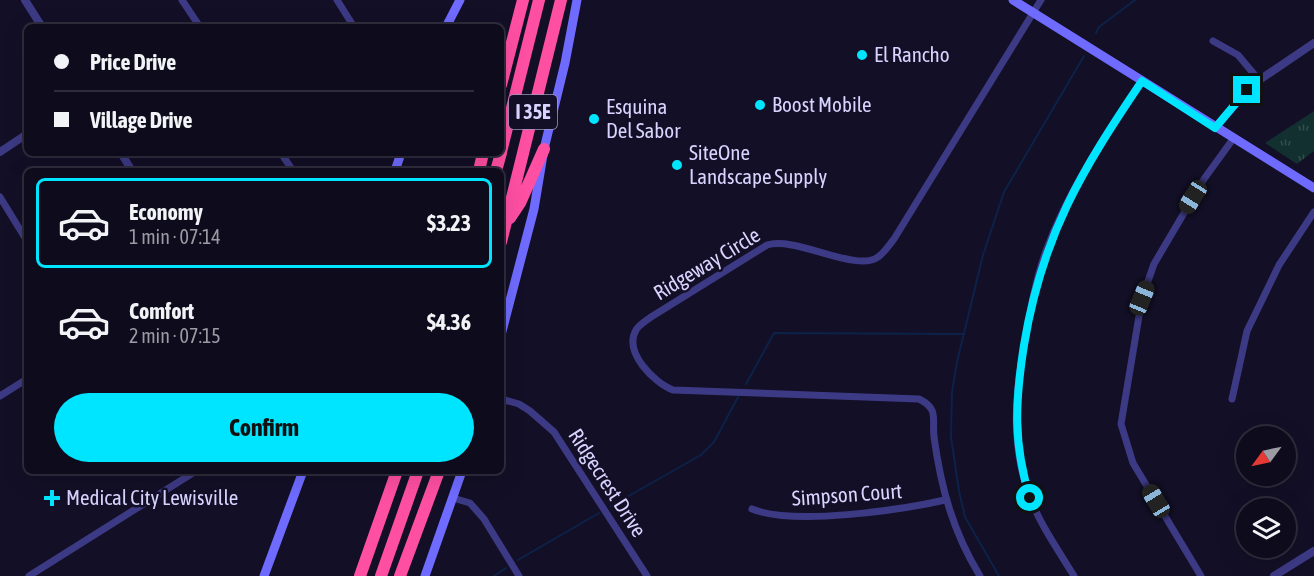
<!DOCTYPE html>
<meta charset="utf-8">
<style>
:root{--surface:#0e0b1c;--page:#171425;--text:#f1f3f6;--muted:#9b9ba3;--line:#2e2b3b;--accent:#00e5ff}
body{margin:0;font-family:"Asap Condensed",sans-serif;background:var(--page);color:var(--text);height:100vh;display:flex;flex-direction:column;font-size:22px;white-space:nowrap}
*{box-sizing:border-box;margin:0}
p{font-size:20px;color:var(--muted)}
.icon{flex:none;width:33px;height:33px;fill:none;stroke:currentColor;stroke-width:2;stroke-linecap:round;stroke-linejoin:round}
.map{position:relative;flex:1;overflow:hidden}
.details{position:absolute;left:24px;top:168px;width:480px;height:306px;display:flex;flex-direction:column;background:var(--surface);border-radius:9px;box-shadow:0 6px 24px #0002,0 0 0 2px var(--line)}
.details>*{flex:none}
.top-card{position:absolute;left:24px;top:24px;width:480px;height:132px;border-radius:9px;box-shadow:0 6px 24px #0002,0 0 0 2px var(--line);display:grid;align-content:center;height:132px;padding:0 30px;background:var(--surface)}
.needle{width:39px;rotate:237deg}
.buttons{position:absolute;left:1236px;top:426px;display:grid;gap:12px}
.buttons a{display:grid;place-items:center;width:60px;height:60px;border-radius:50%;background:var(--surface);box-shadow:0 6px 24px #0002,0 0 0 2px var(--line);font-size:30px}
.end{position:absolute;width:27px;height:27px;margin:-14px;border:8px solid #00e5ff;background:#111;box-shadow:0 0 0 3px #111}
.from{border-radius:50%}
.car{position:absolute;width:18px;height:36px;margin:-18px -9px;border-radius:8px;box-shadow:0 0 4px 2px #0007;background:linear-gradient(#222 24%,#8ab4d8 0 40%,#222 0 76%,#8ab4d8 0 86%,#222 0)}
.top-card b{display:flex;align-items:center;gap:21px;height:57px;font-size:22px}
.top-card b+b{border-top:2px solid var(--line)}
.top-card i{width:15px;height:15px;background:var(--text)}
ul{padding:10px 0 0;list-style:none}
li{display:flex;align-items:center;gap:18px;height:90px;margin:0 12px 9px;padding:0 18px;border:3px solid transparent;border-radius:9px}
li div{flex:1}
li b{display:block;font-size:22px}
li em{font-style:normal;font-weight:700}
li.on{border-color:var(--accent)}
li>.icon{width:54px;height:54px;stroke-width:1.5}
.primary-button{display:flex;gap:12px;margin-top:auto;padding:12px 30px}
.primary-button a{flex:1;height:69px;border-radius:36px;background:var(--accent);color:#111;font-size:24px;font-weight:700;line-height:69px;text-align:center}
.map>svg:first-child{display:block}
.grass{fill:url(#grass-tufts)}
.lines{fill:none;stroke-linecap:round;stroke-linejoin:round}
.stream{stroke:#0c2248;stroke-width:2}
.minor{stroke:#3d3a85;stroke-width:7}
.tertiary{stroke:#3d3a85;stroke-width:8}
.secondary{stroke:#6f6bff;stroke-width:9}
.motorway{stroke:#ff4fa3;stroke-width:12}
.route{stroke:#00e5ff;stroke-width:8}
.poi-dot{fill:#00e5ff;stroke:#130f26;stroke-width:2}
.labels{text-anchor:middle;stroke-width:5;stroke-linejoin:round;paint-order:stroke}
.shield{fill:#130f26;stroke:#9e99be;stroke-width:1.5}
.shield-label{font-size:20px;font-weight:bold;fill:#d9d4ff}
.poi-label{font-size:21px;fill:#d9d4ff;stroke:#130f26;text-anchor:start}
.street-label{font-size:21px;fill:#d9d4ff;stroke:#130f26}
</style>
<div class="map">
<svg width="1314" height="576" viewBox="0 0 1314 576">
<defs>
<pattern id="grass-tufts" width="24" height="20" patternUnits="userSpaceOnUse" patternTransform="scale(1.5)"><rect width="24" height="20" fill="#12302f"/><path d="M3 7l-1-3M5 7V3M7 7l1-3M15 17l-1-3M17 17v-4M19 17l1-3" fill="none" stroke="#344d4e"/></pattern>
</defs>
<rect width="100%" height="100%" fill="#130f26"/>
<path class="grass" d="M1314 111V151L1297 164 1265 143Z"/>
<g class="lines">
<path class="stream" d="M1096 33 1099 27 1135 0
M746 384 774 333 964 334
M611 506 701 455 714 442 738 397
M518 560 599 513
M494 576 506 568
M999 576 965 517 959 491 951 437 952 392 957 362 983 255 1004 192 1084 56"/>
<path class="minor" d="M182 0 200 27
M337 0 354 27
M1213 41 1238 55 1259 80
M281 153 293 171
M0 197 27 241
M0 396 27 379
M501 399 519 404 530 411 554 432 647 576
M1232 399 1247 331 1279 265 1314 212
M453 498 470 503 484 519 519 576
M752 509C793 526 901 510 945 500
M29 576 196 471
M980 576C953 532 941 488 934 437 932 418 939 409 919 399L673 390C655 383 623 353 636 330 640 324 646 321 651 317L767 245C796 236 857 273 878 257 884 253 889 245 894 239L1041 0
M1074 576C1059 551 1040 525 1030 497 1012 450 1014 402 1023 353 1029 319 1034 284 1046 251 1068 190 1106 135 1142 81
M1201 576 1133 463 1121 424 1142 298 1154 264 1204 179 1233 139"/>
<path class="tertiary" d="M25 0 42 27
M1215 128 1252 85 1314 43
M0 152 27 134
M121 153 132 171
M1274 576 1314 551"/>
<path class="secondary" d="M1013 0 1314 188
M446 27 460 0
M395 171 401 153
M501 335 534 209 544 149 565 63 577 0
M264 576 303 471
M425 576 462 471"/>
<path class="motorway" d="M501 85 523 0
M501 152 539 0
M479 171 483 153
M496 171 501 153
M510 218 520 203 544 149
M501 242 561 0
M360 576 397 471
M381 576 418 471
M400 576 439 471"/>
</g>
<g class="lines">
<path class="route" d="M1030 498C1013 443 1015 402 1024 345 1042 236 1081 171 1142 81L1215 128 1247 90"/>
</g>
<g class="poi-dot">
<circle cx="862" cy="55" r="6"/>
<circle cx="760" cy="105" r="6"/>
<circle cx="594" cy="119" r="6"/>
<circle cx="677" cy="165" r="6"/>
<path d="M49 489h6v6h6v6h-6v6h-6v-6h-6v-6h6z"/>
</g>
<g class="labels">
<rect class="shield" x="509" y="95" width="48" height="34" rx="4.5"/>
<g class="shield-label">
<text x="533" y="119">I 35E</text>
</g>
<g class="poi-label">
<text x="874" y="62">El Rancho</text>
<text x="772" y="112">Boost Mobile</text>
<text x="606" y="114">Esquina<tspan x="606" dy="24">Del Sabor</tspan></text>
<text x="689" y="160">SiteOne<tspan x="689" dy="24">Landscape Supply</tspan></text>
<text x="66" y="505">Medical City Lewisville</text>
</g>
<g class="street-label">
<text transform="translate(707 264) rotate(-31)" y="7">Ridgeway Circle</text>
<text transform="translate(607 483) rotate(57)" y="7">Ridgecrest Drive</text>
<text transform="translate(847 495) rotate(-4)" y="7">Simpson Court</text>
</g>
</g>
</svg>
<div class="buttons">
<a><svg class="needle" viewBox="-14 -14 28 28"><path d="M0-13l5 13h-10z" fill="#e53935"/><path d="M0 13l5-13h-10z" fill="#9b9ba3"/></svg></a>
<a><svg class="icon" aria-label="layers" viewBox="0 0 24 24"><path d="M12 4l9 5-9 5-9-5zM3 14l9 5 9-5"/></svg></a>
</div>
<i class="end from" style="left:1030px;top:498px"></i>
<i class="end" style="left:1247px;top:90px"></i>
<i class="car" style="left:1193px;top:197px;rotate:212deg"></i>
<i class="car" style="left:1142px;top:298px;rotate:22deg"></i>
<i class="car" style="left:1156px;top:501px;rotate:329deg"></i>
<div class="top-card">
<b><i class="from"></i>Price Drive</b>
<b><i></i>Village Drive</b>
</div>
<section class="details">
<ul>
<li class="on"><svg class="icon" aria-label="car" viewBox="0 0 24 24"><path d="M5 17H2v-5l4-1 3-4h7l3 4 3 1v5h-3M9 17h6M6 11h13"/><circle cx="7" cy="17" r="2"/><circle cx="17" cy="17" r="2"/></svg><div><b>Economy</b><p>1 min · 07:14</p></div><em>$3.23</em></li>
<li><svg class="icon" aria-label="car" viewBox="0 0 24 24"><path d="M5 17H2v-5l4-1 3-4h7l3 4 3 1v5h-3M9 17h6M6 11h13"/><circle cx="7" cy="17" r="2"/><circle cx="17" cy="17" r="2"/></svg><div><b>Comfort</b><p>2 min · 07:15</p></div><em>$4.36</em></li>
</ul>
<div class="primary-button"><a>Confirm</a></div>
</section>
</div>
